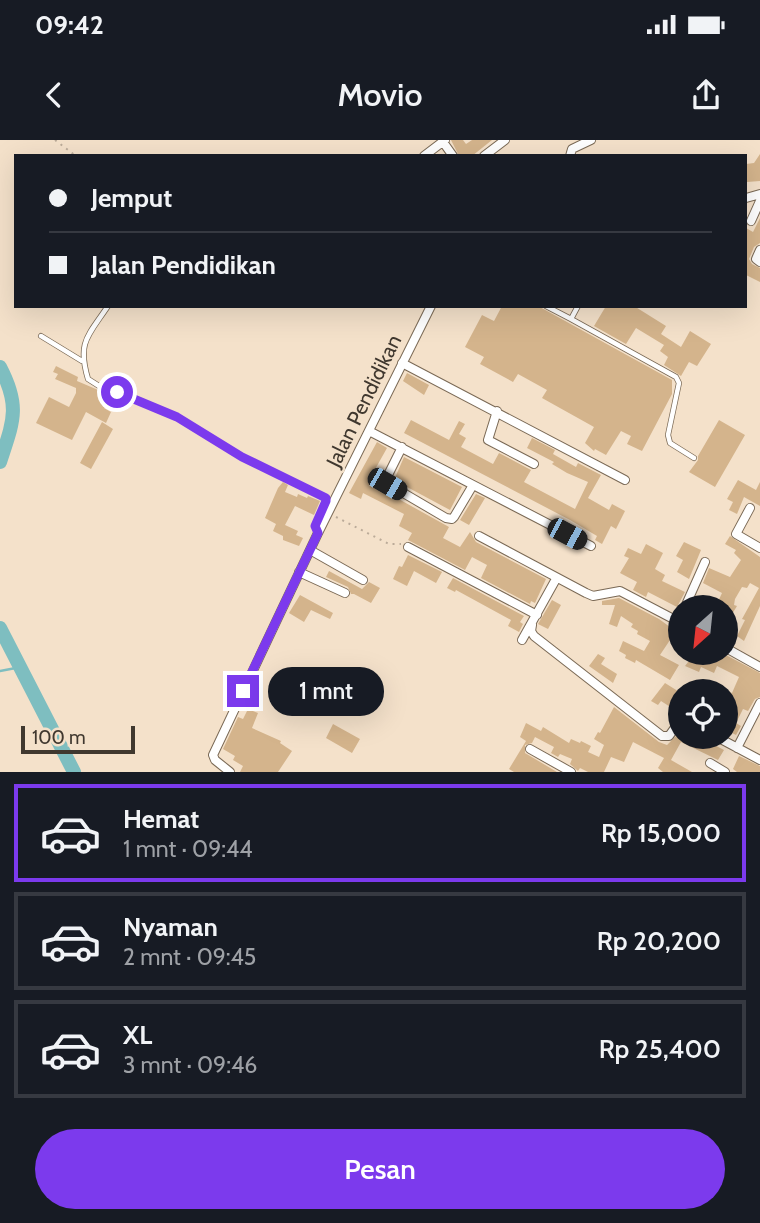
<!DOCTYPE html>
<html lang="id">
<meta charset="utf-8">
<style>
:root{--surface:#171b24;--page:#242831;--text:#f1f3f6;--muted:#9ea1a6;--line:#363941;--accent:#7c3aed}
body{margin:0;font-family:Cabin,sans-serif;background:var(--page);color:var(--text);height:100vh;display:flex;flex-direction:column;font-size:26px;white-space:nowrap}
*{box-sizing:border-box;margin:0}
p{font-size:23px;color:var(--muted)}
.icon{flex:none;width:38px;height:38px;fill:none;stroke:currentColor;stroke-width:2;stroke-linecap:round;stroke-linejoin:round}
.map{position:relative;height:632px;overflow:hidden}
.side{display:flex;flex-direction:column;background:var(--surface);flex:1}
.side>*{flex:none}
.top-card{position:absolute;left:14px;top:14px;width:733px;height:154px;border-radius:0px;box-shadow:0 7px 28px #0002;display:grid;align-content:center;height:154px;padding:0 35px;background:var(--surface)}
.needle{width:46px;rotate:207deg}
.buttons{position:absolute;left:668px;top:455px;display:grid;gap:14px}
.buttons a{display:grid;place-items:center;width:70px;height:70px;border-radius:50%;background:var(--surface);box-shadow:0 7px 28px #0002;font-size:35px}
.scale{position:absolute;left:21px;bottom:18px;width:114px;box-sizing:border-box;padding-left:7px;border:4px solid #40382f;border-top:0;font-size:19px;line-height:24px;white-space:nowrap;color:#40382f;-webkit-text-stroke:5px #f4e1ca;paint-order:stroke}
.end{position:absolute;width:32px;height:32px;margin:-16px;border:9px solid #7c3aed;background:#fff;box-shadow:0 0 0 4px #fff}
.from{border-radius:50%}
.bubble{position:absolute;height:49px;border-radius:24px;background:var(--surface);box-shadow:0 7px 28px #0002;font-size:23px;font-weight:600;line-height:49px;text-align:center}
.car{position:absolute;width:21px;height:42px;margin:-21px -10px;border-radius:9px;box-shadow:0 0 5px 2px #0007;background:linear-gradient(#222 24%,#8ab4d8 0 40%,#222 0 76%,#8ab4d8 0 86%,#222 0)}
.top-card b{display:flex;align-items:center;gap:24px;height:66px;font-size:26px}
.top-card b+b{border-top:2px solid var(--line)}
.top-card i{width:18px;height:18px;background:var(--text)}
ul{padding:12px 0 0;list-style:none}
li{display:flex;align-items:center;gap:21px;height:98px;margin:0 14px 10px;padding:0 21px;border:4px solid var(--line);border-radius:0px}
li div{flex:1}
li b{display:block;font-size:26px}
li em{font-style:normal;font-weight:600}
li.on{border-color:var(--accent)}
li>.icon{width:63px;height:63px;stroke-width:1.5}
.cta{display:flex;gap:14px;margin-top:auto;padding:14px 35px}
.cta a{flex:1;height:80px;border-radius:42px;background:var(--accent);color:#fff;font-size:28px;font-weight:600;line-height:80px;text-align:center}
.status{display:flex;justify-content:space-between;align-items:center;height:49px;padding:0 35px;background:var(--surface);direction:ltr}
.status svg{height:19px;fill:currentColor}
header{display:flex;justify-content:space-between;align-items:center;height:91px;padding:0 35px;background:var(--surface);font-size:32px;font-weight:600}
.map>svg:first-child{display:block}
.lines{fill:none;stroke-linecap:round;stroke-linejoin:round}
.stream{stroke:#7ebec0;stroke-width:2.5}
.river{stroke:#7ebec0;stroke-width:14}
.building{fill:#d4b48c}
.lane-casing{stroke:#7a6955;stroke-width:6}
.street-casing{stroke:#7a6955;stroke-width:10}
.path{stroke:#bbab99;stroke-width:2;stroke-dasharray:2 5;stroke-linecap:butt}
.lane{stroke:#fff;stroke-width:4.5}
.street{stroke:#fff;stroke-width:8}
.route{stroke:#7c3aed;stroke-width:9}
.labels{text-anchor:middle;stroke-width:5;stroke-linejoin:round;paint-order:stroke}
.street-label{font-size:21px;fill:#40382f;stroke:#f4e1ca}
</style>
<div class="status"><b>09:42</b><svg viewBox="0 0 49 12"><path d="M0 12V9h3v3zM5 12V6h3v6zM10 12V3h3v9zM15 12V0h3v12zM26 1h20v11H26zM47 4h2v5h-2z"/></svg></div>
<header><svg class="icon" aria-label="back" viewBox="0 0 24 24"><path d="M15 5l-7 7 7 7"/></svg>Movio<svg class="icon" aria-label="share" viewBox="0 0 24 24"><path d="M12 15V3M7 8l5-5 5 5M5 13v7h14v-7"/></svg></header>
<div class="map">
<svg width="760" height="632" viewBox="0 0 760 632">
<rect width="100%" height="100%" fill="#f4e1ca"/>
<g class="lines">
<path class="stream" d="M0 531 21 527"/>
<path class="river" d="M0 227C21 267 13 282 0 322
M0 488 74 632"/>
</g>
<path class="building" d="M451 0H463L466 4 472 0H492L472 16H459Z
M760 14V41L747 42 746 24 754 23Z
M760 78V103L754 107 749 119 752 124 760 128V142L746 135V88L753 92Z
M502 166H538L672 240V254L642 311 627 304 631 296 621 291 606 315 595 309 594 311 585 303 594 287 542 258 547 250 518 234 513 242 480 224 484 217 465 207 482 175 494 181Z
M606 166H634L666 186 661 194 681 207 690 191 711 204 697 226 689 222 681 236 664 225 668 217 660 211 664 205 636 188 626 204 594 186Z
M56 226 78 237 77 241 110 255 104 268 111 272 106 283 86 272 72 300 36 283 49 257 69 267 76 253V248L55 239 58 234 53 232Z
M407 233 429 245 424 255 403 241Z
M411 280 449 300 459 281 465 284 459 294 466 298 461 307 493 324 499 313 531 330 524 342 575 369 588 342 567 333 552 324 554 322 527 308 532 298 555 310 553 314 576 327 578 323 601 335 588 358 609 370 612 364 625 371 616 389 611 386 602 404 595 400 597 396 570 380 404 293Z
M719 280 745 295 715 347 689 332 698 320V316Z
M102 282 113 289 91 329 80 323Z
M377 302 387 308 368 342 449 387 443 398 460 407 470 392 476 402 546 439 535 463 531 461 530 464 481 438 487 425 472 417 465 430 408 400 412 393 399 386 404 374 363 353 361 359 349 353Z
M404 317 462 347 450 370 394 340Z
M738 340 756 350 760 342V366L744 357 737 374 729 370 733 362 727 359Z
M283 342 288 345 285 352 297 357 298 354 307 358 308 356 320 361 314 375 295 366 285 385 298 391 296 395 303 398 299 406 283 400V396L273 391 276 384 265 378 278 348Z
M476 354 485 358 469 385 460 380Z
M730 396 760 417V466L744 501 737 496 745 480 742 479 759 448 750 443 747 448 742 447 735 459 734 465 737 466 726 484V467H700L704 459 716 466 722 453 703 443 709 428 730 437 741 420 734 413 736 410 725 404Z
M684 402 701 410 689 439 677 432 683 420 676 416Z
M646 404 663 413 655 429 665 435 662 441 685 452 677 467 648 452 646 457 633 450 637 442 620 433 629 418 624 416 628 408 641 414Z
M408 415 442 432 436 443 414 431 407 446 393 439 399 426 402 427Z
M329 431 362 449 369 442 380 448 371 463 354 454H351L348 447 326 437Z
M453 438 524 476 520 482 523 484 519 492 508 486 511 480 456 450 455 452 447 448Z
M300 455 333 473 330 479 311 470 304 482 289 473Z
M619 458 659 479 681 495V506L670 500 660 515 679 525 670 540 636 520 635 523 625 518 626 515 619 511 623 501 644 511 650 501 637 494 638 491 631 487 633 484 621 476 617 487 609 484 615 465H602V461Z
M552 460 561 465 548 489 538 484Z
M695 513H722L760 533V557L755 559 748 571 743 569 736 583 741 586 736 595 726 590V550L732 553 739 537 717 526 714 533 701 527 699 532 685 526Z
M598 514 605 518 601 524 617 534 613 543 589 526Z
M665 543 681 553V568L678 572 661 561 658 565 651 561Z
M614 567 659 602 667 605 681 591V597H699L724 610 718 620 681 602 671 620 692 632H663L658 628 664 618 633 602 624 622 611 617 604 632H588L580 628 578 631 570 624 572 619 560 614 558 617 551 613 554 607 535 597 532 603 525 605V613L557 632H514L509 629 526 601 520 597 526 583 541 591 543 587 569 603 571 599 580 603 581 601 591 606 588 612 599 617 604 605 594 599 598 592 600 593Z
M248 569 258 573 252 588 281 601 280 603 292 611 278 632H240L243 626 233 620 235 616 223 609 238 577 243 579Z
M333 584 360 599 352 613 326 598Z
M739 616 760 626V632H737L733 629Z"/>
<g class="lines">
<defs>
<path id="lane" d="M108 166C88 196 77 202 88 239L99 246 134 258 177 277 242 317 326 358 315 386 318 393
M546 166 571 179
M578 166 571 179 676 237 679 243 668 295 670 303 694 318
M41 196 82 221"/>
<path id="street" d="M443 2 453 16
M424 16 445 0
M484 16 505 0
M570 16 572 9 591 0
M746 58 760 54
M751 81 760 61
M760 110 756 119 760 122
M402 223 625 340
M497 271 488 300 534 324
M369 291 591 406
M402 307 387 337 388 344 446 378 452 379 454 377 473 345
M750 368 736 394 760 408
M479 396 586 453 593 456 620 451 681 483
M408 407 537 475
M310 410 363 440
M299 432 345 453
M685 467 705 422
M532 485 531 491 534 496 662 596H669L681 579
M522 500 556 439
M726 508 760 527
M717 597 760 620
M737 608 760 563
M530 609 571 632
M710 623 725 632
M230 632 215 620 213 615 318 393 431 166"/>
</defs>
<use href="#lane" class="lane-casing"/>
<use href="#street" class="street-casing"/>
<path class="path" d="M55 0 76 16
M336 377 389 404H401"/>
<use href="#lane" class="lane"/>
<use href="#street" class="street"/>
</g>
<g class="lines">
<path class="route" d="M117 252 177 277 242 317 326 358V361L315 386 318 393 243 551"/>
</g>
<g class="labels">
<g class="street-label">
<text transform="translate(364 261) rotate(-64)" y="7">Jalan Pendidikan</text>
</g>
</g>
</svg>
<div class="buttons">
<a><svg class="needle" viewBox="-14 -14 28 28"><path d="M0-13l5 13h-10z" fill="#e53935"/><path d="M0 13l5-13h-10z" fill="#9ea1a6"/></svg></a>
<a><svg class="icon" aria-label="locate" viewBox="0 0 24 24"><circle cx="12" cy="12" r="6"/><path d="M12 2v4M12 18v4M2 12h4M18 12h4"/></svg></a>
</div>
<div class="scale">100 m</div>
<i class="end from" style="left:117px;top:252px"></i>
<i class="end" style="left:243px;top:551px"></i>
<div class="bubble" style="left:268px;top:527px;width:116px">1 mnt</div>
<i class="car" style="left:387px;top:344px;rotate:120deg"></i>
<i class="car" style="left:567px;top:394px;rotate:118deg"></i>
<div class="top-card">
<b><i class="from"></i>Jemput</b>
<b><i></i>Jalan Pendidikan</b>
</div>
</div>
<section class="side">
<ul>
<li class="on"><svg class="icon" aria-label="car" viewBox="0 0 24 24"><path d="M5 17H2v-5l4-1 3-4h7l3 4 3 1v5h-3M9 17h6M6 11h13"/><circle cx="7" cy="17" r="2"/><circle cx="17" cy="17" r="2"/></svg><div><b>Hemat</b><p>1 mnt · 09:44</p></div><em>Rp 15,000</em></li>
<li><svg class="icon" aria-label="car" viewBox="0 0 24 24"><path d="M5 17H2v-5l4-1 3-4h7l3 4 3 1v5h-3M9 17h6M6 11h13"/><circle cx="7" cy="17" r="2"/><circle cx="17" cy="17" r="2"/></svg><div><b>Nyaman</b><p>2 mnt · 09:45</p></div><em>Rp 20,200</em></li>
<li><svg class="icon" aria-label="car" viewBox="0 0 24 24"><path d="M5 17H2v-5l4-1 3-4h7l3 4 3 1v5h-3M9 17h6M6 11h13"/><circle cx="7" cy="17" r="2"/><circle cx="17" cy="17" r="2"/></svg><div><b>XL</b><p>3 mnt · 09:46</p></div><em>Rp 25,400</em></li>
</ul>
<div class="cta"><a>Pesan</a></div>
</section>
